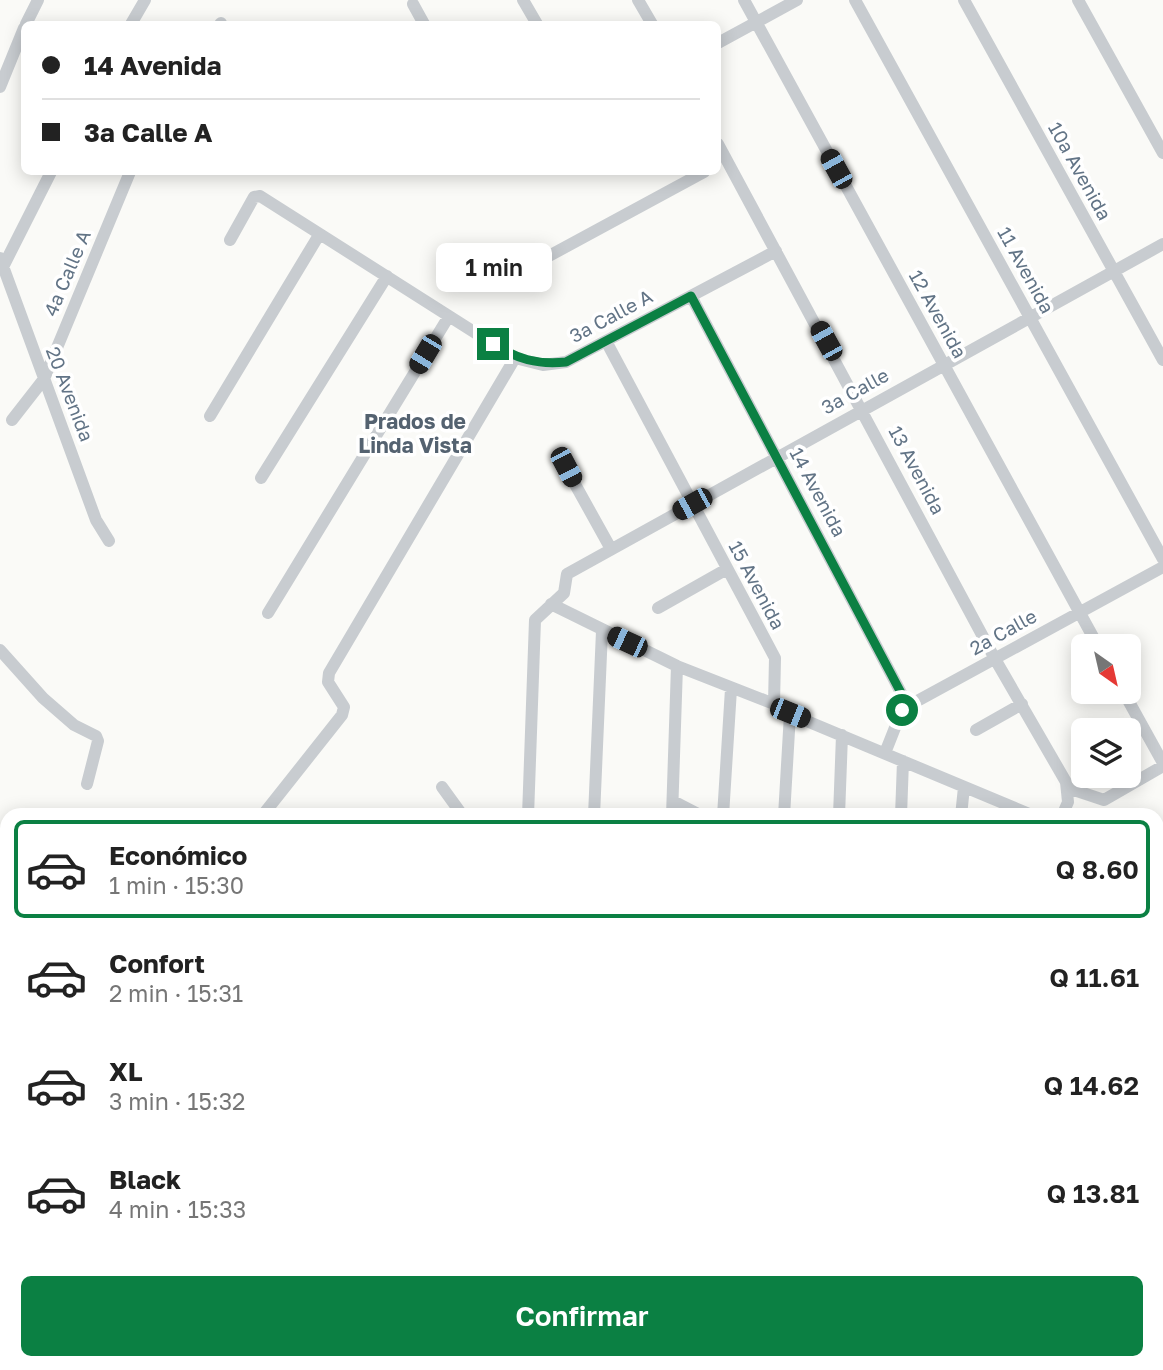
<!DOCTYPE html>
<html lang="es">
<meta charset="utf-8">
<style>
:root{--surface:#fff;--page:#f6f6f6;--text:#222;--muted:#767676;--line:#e0e0e0;--accent:#0b8043}
body{margin:0;font-family:"Golos Text",sans-serif;background:var(--page);color:var(--text);height:100vh;display:flex;flex-direction:column;font-size:26px;white-space:nowrap}
*{box-sizing:border-box;margin:0}
p{font-size:23px;color:var(--muted)}
.icon{flex:none;width:38px;height:38px;fill:none;stroke:currentColor;stroke-width:2;stroke-linecap:round;stroke-linejoin:round}
.map{position:relative;flex:1;overflow:hidden}
.drawer{position:absolute;left:0px;top:808px;width:1164px;height:562px;display:flex;flex-direction:column;background:var(--surface);border-radius:21px 21px 0 0;box-shadow:0 4px 18px #0003}
.drawer>*{flex:none}
.hud{position:absolute;left:21px;top:21px;width:700px;height:154px;border-radius:10px;box-shadow:0 4px 18px #0003;display:grid;align-content:center;height:154px;padding:0 21px;background:var(--surface)}
.needle{width:46px;rotate:146deg}
.tools{position:absolute;left:1071px;top:634px;display:grid;gap:14px}
.tools a{display:grid;place-items:center;width:70px;height:70px;border-radius:10px;background:var(--surface);box-shadow:0 4px 18px #0003;font-size:35px}
.end{position:absolute;width:32px;height:32px;margin:-16px;border:9px solid #0b8043;background:#fff;box-shadow:0 0 0 4px #fff}
.from{border-radius:50%}
.bubble{position:absolute;height:49px;border-radius:10px;background:var(--surface);box-shadow:0 4px 18px #0003;font-size:23px;font-weight:600;line-height:49px;text-align:center}
.car{position:absolute;width:21px;height:42px;margin:-21px -10px;border-radius:9px;box-shadow:0 0 5px 2px #0007;background:linear-gradient(#222 24%,#8ab4d8 0 40%,#222 0 76%,#8ab4d8 0 86%,#222 0)}
.hud b{display:flex;align-items:center;gap:24px;height:66px;font-size:26px}
.hud b+b{border-top:2px solid var(--line)}
.hud i{width:18px;height:18px;background:var(--text)}
ul{padding:12px 0 0;list-style:none}
li{display:flex;align-items:center;gap:21px;height:98px;margin:0 14px 10px;padding:0 7px;border:4px solid transparent;border-radius:10px}
li div{flex:1}
li b{display:block;font-size:26px}
li em{font-style:normal;font-weight:600}
li.selected{border-color:var(--accent)}
li>.icon{width:63px;height:63px;stroke-width:1.5}
.primary-button{display:flex;gap:14px;margin-top:auto;padding:14px 21px}
.primary-button a{flex:1;height:80px;border-radius:10px;background:var(--accent);color:#fff;font-size:28px;font-weight:600;line-height:80px;text-align:center}
.map>svg:first-child{display:block}
.built{fill:#e8e9e8}
.lines{fill:none;stroke-linecap:round;stroke-linejoin:round}
.minor{stroke:#c8ccd0;stroke-width:12}
.route{stroke:#0b8043;stroke-width:9}
.labels{text-anchor:middle;stroke-width:7;stroke-linejoin:round;paint-order:stroke}
.street-label{font-size:19px;fill:#627486;stroke:#fff}
.neighbourhood-label{font-size:21px;font-weight:bold;fill:#546270;stroke:#fff}
</style>
<div class="map">
<svg width="1163" height="1370" viewBox="0 0 1163 1370">
<rect width="100%" height="100%" fill="#fafaf7"/>
<path class="built" d="M1163 1276V1370H1109L1112 1363H1157V1287Z"/>
<g class="lines">
<path class="minor" d="M523 0 537 24
M638 0 652 24
M744 0 1098 646
M855 0 1163 559
M964 0 1163 360
M1078 0 1163 153
M413 4 424 24
M26 24 38 0
M131 24 145 0
M220 24 221 23
M718 43 797 0
M0 87 24 28
M718 144 995 659 1066 782 1068 802 1062 816
M230 240 254 197 260 196 515 358 543 365 566 362 776 251
M547 257 704 172
M0 258 96 520 109 541
M3 267 51 172
M691 296 908 706
M606 341 775 658 774 704
M210 416 319 235
M12 420 44 379 130 172
M566 468 611 549
M261 478 387 276
M551 604 677 666 774 704 790 714 1034 816
M658 608 727 569
M268 613 449 316
M0 650 43 698 74 725 96 736 98 741 87 784
M1123 691 1163 763
M976 730 1022 704
M885 753 902 710 908 706 1163 567
M442 787 463 816
M1068 788 1104 800 1163 766
M673 801 702 816
M262 816 342 715 344 707 328 682 329 673 515 358
M528 816 535 620 564 593 567 574 1163 244
M594 816 602 631
M672 816 677 666
M723 816 731 689
M784 816 790 714
M839 816 842 735
M901 816 903 761
M961 816 964 787
M1157 868 1163 870
M1157 1005 1163 1008
M0 1023 7 1018
M0 1163 7 1164
M1157 1171 1163 1164
M0 1204 7 1198
M0 1316 7 1305
M476 1363V1370
M509 1363 510 1370
M712 1363 726 1370
M58 1370 62 1363
M161 1370 169 1363
M571 1370 572 1363
M641 1370V1363
M696 1370V1363
M753 1370V1363
M808 1370 810 1363
M1024 1370 1029 1363
M1068 1370 1072 1363"/>
</g>
<g class="lines">
<path class="route" d="M493 344C517 359 537 365 566 362L691 296 908 706 902 710"/>
</g>
<g class="labels">
<g class="street-label">
<text transform="translate(1080 171) rotate(61)" y="7">10a Avenida</text>
<text transform="translate(1026 270) rotate(61)" y="7">11 Avenida</text>
<text transform="translate(67 273) rotate(-67)" y="7">4a Calle A</text>
<text transform="translate(938 314) rotate(61)" y="7">12 Avenida</text>
<text transform="translate(611 316) rotate(-28)" y="7">3a Calle A</text>
<text transform="translate(855 391) rotate(-29)" y="7">3a Calle</text>
<text transform="translate(70 394) rotate(69)" y="7">20 Avenida</text>
<text transform="translate(917 470) rotate(62)" y="7">13 Avenida</text>
<text transform="translate(818 492) rotate(62)" y="7">14 Avenida</text>
<text transform="translate(757 585) rotate(62)" y="7">15 Avenida</text>
<text transform="translate(1003 632) rotate(-29)" y="7">2a Calle</text>
</g>
<g class="neighbourhood-label">
<text x="415" y="429">Prados de<tspan x="415" dy="24">Linda Vista</tspan></text>
</g>
</g>
</svg>
<div class="tools">
<a><svg class="needle" viewBox="-14 -14 28 28"><path d="M0-13l5 13h-10z" fill="#e53935"/><path d="M0 13l5-13h-10z" fill="#767676"/></svg></a>
<a><svg class="icon" aria-label="layers" viewBox="0 0 24 24"><path d="M12 4l9 5-9 5-9-5zM3 14l9 5 9-5"/></svg></a>
</div>
<i class="end from" style="left:902px;top:710px"></i>
<i class="end" style="left:493px;top:344px"></i>
<div class="bubble" style="left:436px;top:243px;width:116px">1 min</div>
<i class="car" style="left:836px;top:169px;rotate:331deg"></i>
<i class="car" style="left:826px;top:341px;rotate:331deg"></i>
<i class="car" style="left:425px;top:354px;rotate:211deg"></i>
<i class="car" style="left:566px;top:467px;rotate:152deg"></i>
<i class="car" style="left:692px;top:504px;rotate:241deg"></i>
<i class="car" style="left:627px;top:642px;rotate:295deg"></i>
<i class="car" style="left:790px;top:713px;rotate:112deg"></i>
<div class="hud">
<b><i class="from"></i>14 Avenida</b>
<b><i></i>3a Calle A</b>
</div>
<section class="drawer">
<ul>
<li class="selected"><svg class="icon" aria-label="car" viewBox="0 0 24 24"><path d="M5 17H2v-5l4-1 3-4h7l3 4 3 1v5h-3M9 17h6M6 11h13"/><circle cx="7" cy="17" r="2"/><circle cx="17" cy="17" r="2"/></svg><div><b>Económico</b><p>1 min · 15:30</p></div><em>Q 8.60</em></li>
<li><svg class="icon" aria-label="car" viewBox="0 0 24 24"><path d="M5 17H2v-5l4-1 3-4h7l3 4 3 1v5h-3M9 17h6M6 11h13"/><circle cx="7" cy="17" r="2"/><circle cx="17" cy="17" r="2"/></svg><div><b>Confort</b><p>2 min · 15:31</p></div><em>Q 11.61</em></li>
<li><svg class="icon" aria-label="car" viewBox="0 0 24 24"><path d="M5 17H2v-5l4-1 3-4h7l3 4 3 1v5h-3M9 17h6M6 11h13"/><circle cx="7" cy="17" r="2"/><circle cx="17" cy="17" r="2"/></svg><div><b>XL</b><p>3 min · 15:32</p></div><em>Q 14.62</em></li>
<li><svg class="icon" aria-label="car" viewBox="0 0 24 24"><path d="M5 17H2v-5l4-1 3-4h7l3 4 3 1v5h-3M9 17h6M6 11h13"/><circle cx="7" cy="17" r="2"/><circle cx="17" cy="17" r="2"/></svg><div><b>Black</b><p>4 min · 15:33</p></div><em>Q 13.81</em></li>
</ul>
<div class="primary-button"><a>Confirmar</a></div>
</section>
</div>
